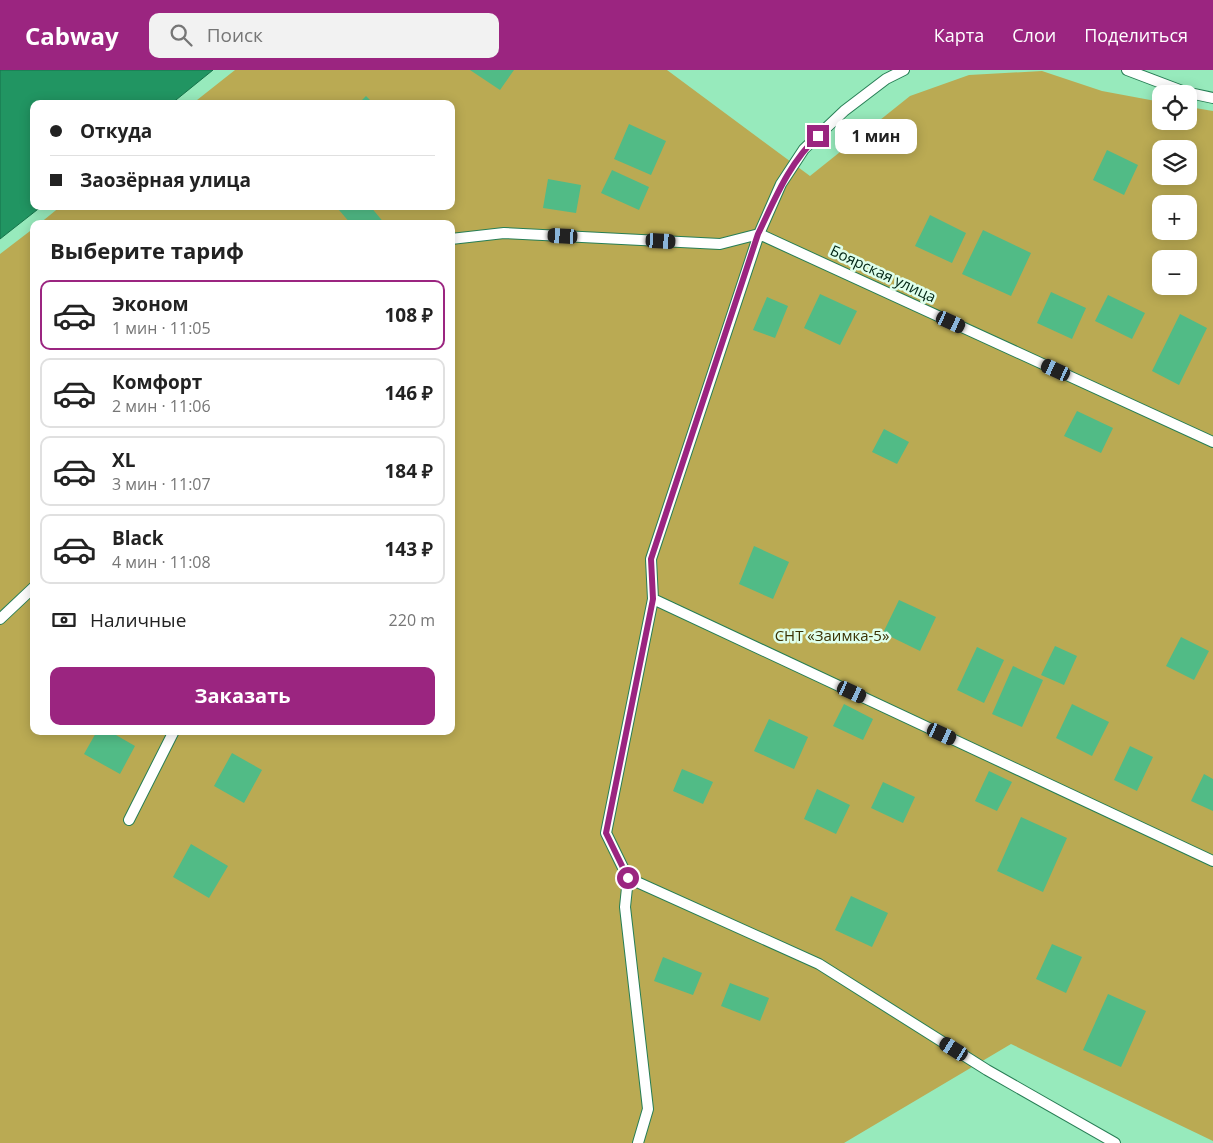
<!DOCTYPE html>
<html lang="ru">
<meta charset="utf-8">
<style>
:root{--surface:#fff;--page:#f2f2f2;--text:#222;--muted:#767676;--line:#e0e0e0;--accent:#9b2580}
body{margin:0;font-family:"Open Sans",sans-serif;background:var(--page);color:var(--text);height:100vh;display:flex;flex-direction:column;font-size:19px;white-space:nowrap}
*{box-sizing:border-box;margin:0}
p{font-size:16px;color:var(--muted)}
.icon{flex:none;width:28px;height:28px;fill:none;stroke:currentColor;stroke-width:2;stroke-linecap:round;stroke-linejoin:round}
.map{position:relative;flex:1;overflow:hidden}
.details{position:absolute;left:30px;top:150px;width:425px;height:515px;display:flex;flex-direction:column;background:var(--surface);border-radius:10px;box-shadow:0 2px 12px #0003}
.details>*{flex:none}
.top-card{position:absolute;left:30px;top:30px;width:425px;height:110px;border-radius:10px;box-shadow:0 2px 12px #0003;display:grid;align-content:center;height:110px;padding:0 20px;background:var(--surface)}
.controls{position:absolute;left:1152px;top:15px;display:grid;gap:10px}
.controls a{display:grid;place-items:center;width:45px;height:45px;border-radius:10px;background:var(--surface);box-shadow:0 2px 12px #0003;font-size:25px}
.end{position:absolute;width:22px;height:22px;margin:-11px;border:6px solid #9b2580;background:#fff;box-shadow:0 0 0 2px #fff}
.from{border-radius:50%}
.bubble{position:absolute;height:35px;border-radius:10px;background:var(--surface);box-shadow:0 2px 12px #0003;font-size:16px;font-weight:700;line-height:35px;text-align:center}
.car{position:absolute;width:15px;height:30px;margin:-15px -8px;border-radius:6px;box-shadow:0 0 4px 1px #0007;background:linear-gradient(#222 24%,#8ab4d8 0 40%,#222 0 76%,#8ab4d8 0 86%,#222 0)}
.top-card b{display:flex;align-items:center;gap:18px;height:48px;font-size:19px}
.top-card b+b{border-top:1px solid var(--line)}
.top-card i{width:12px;height:12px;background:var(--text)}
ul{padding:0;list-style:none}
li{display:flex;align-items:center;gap:15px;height:70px;margin:0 10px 8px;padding:0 10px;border:2px solid var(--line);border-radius:10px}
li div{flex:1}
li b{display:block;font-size:19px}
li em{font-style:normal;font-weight:700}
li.selected{border-color:var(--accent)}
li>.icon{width:45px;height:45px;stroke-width:1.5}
h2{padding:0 20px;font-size:22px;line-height:60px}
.pay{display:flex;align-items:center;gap:12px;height:55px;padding:0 20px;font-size:19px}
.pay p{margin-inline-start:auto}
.action{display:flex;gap:10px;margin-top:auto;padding:10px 20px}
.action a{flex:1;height:58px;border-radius:10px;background:var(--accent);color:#fff;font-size:20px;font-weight:700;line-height:58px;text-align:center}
header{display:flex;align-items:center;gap:30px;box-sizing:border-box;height:70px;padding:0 25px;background:var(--accent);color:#fff}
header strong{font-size:24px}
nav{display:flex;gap:28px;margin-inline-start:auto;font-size:18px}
.search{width:350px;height:45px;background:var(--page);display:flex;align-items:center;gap:12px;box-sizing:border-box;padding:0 18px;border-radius:10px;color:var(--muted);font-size:19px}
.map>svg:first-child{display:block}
.green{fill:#baaa53;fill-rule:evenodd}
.water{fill:#219562;stroke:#17734b}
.building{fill:#51bb86}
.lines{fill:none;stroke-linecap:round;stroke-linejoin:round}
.lane-casing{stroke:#277e55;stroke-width:12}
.lane{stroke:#fff;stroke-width:10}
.route{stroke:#9b2580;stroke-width:6}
.labels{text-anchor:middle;stroke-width:5;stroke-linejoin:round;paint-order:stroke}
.street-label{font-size:15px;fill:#012514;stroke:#dfffec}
.park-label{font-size:15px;fill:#393103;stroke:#dfffec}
</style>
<header>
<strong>Cabway</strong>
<div class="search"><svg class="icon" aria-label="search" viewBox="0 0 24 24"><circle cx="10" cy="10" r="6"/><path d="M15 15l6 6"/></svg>Поиск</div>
<nav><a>Карта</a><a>Слои</a><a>Поделиться</a></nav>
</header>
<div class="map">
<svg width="1213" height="1073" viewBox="0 0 1213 1073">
<rect width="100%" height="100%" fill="#97eabc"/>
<path class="green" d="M235 0H667L810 106 910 26 969 5 1042 1 1102 21 1161 32V51H1189V37L1213 41V1071L1011 974 844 1073H0V184L34 158V661H451V154H39L61 136H451V34H192ZM1161 79H1189V106H1161ZM1161 134H1189V161H1161ZM1161 189H1189V216H1161Z"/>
<path class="water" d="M0 0H213L171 34H34V136H42L0 169Z"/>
<path class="building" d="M470 0H514L500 20Z
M366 26 374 34H358Z
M629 54 666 71 651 105 614 89Z
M1107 80 1138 95 1124 125 1093 110Z
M612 100 649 117 639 140 601 123Z
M548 109 581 115 576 143 543 138Z
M344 136H370L385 154H351L339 140Z
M930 145 966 163 952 193 915 176Z
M983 160 1031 183 1011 226 962 204Z
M1051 222 1086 238 1072 269 1037 253Z
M820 224 857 241 840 275 804 258Z
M1108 225 1145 243 1132 269 1095 251Z
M767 227 788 236 775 268 753 260Z
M1180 244 1207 258 1179 315 1152 301Z
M1077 341 1113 358 1101 383 1064 366Z
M884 359 909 372 897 394 872 382Z
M754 476 789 492 773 529 739 514Z
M899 530 936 547 920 581 883 563Z
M1181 567 1209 581 1194 610 1166 596Z
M1055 576 1077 586 1064 615 1041 605Z
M977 577 1004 590 984 633 957 620Z
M1013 596 1043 610 1022 657 992 644Z
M844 634 873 649 863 670 833 656Z
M1072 634 1109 652 1092 686 1056 668Z
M769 649 808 667 794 699 754 681Z
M97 661H109L135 676 120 704 84 684Z
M1130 676 1153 687 1137 721 1114 710Z
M232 683 262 700 244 733 214 716Z
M682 699 713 712 703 734 673 721Z
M989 701 1012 712 997 741 975 731Z
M1204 704 1213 709V741L1191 731Z
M883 712 915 727 903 753 871 738Z
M817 719 850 735 836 764 804 749Z
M1021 747 1067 768 1043 822 997 801Z
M191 774 228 796 209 828 173 807Z
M851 826 888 843 872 877 835 860Z
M1052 874 1082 887 1066 923 1036 909Z
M663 887 702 903 693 925 654 911Z
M730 913 769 928 760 951 721 936Z
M1108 924 1146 941 1121 997 1083 980Z"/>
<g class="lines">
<defs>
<path id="lane" d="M1127 0 1185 22 1213 28
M759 164 1213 372
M451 169 504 163 720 174 759 164
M653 529 1213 791
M0 549 34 517
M129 750 174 661
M628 808 819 894 987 1000 1115 1073
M638 1073 648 1039 625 837 628 808 606 763 653 529 651 489 759 164 781 114 804 79 844 41 886 9 904 0"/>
</defs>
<use href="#lane" class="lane-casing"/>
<use href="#lane" class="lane"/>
</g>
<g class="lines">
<path class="route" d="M628 808 606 763 653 529 651 489 758 164C775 129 789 93 818 66"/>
</g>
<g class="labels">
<g class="street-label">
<text transform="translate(883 204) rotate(25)" y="5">Боярская улица</text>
</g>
<g class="park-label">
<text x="832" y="571">СНТ «Заимка-5»</text>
</g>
</g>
</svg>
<div class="controls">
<a><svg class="icon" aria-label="locate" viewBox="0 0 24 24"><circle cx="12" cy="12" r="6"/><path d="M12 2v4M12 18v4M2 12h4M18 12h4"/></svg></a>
<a><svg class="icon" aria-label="layers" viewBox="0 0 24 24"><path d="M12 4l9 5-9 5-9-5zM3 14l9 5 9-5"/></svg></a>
<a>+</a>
<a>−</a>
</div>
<i class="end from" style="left:628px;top:808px"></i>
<i class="end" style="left:818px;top:66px"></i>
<div class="bubble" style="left:835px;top:49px;width:82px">1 мин</div>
<i class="car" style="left:563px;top:166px;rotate:273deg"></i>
<i class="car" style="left:661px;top:171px;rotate:93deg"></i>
<i class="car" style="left:951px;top:252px;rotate:115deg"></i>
<i class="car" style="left:1056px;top:300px;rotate:295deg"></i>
<i class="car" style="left:852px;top:622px;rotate:115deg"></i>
<i class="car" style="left:942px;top:664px;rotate:115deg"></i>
<i class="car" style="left:954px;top:979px;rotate:302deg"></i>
<div class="top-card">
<b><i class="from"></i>Откуда</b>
<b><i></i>Заозёрная улица</b>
</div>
<section class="details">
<h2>Выберите тариф</h2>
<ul>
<li class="selected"><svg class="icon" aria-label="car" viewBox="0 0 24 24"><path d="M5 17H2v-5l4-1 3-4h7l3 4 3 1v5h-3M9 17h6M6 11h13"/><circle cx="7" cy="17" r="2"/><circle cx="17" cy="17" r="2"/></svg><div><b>Эконом</b><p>1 мин · 11:05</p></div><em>108 ₽</em></li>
<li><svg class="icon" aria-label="car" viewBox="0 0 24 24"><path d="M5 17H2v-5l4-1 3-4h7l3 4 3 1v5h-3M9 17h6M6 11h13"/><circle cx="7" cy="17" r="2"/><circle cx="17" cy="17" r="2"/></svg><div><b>Комфорт</b><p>2 мин · 11:06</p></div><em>146 ₽</em></li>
<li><svg class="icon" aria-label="car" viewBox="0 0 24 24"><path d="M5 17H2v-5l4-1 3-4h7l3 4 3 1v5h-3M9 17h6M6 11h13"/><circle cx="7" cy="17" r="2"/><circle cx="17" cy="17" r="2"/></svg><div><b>XL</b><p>3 мин · 11:07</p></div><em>184 ₽</em></li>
<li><svg class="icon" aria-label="car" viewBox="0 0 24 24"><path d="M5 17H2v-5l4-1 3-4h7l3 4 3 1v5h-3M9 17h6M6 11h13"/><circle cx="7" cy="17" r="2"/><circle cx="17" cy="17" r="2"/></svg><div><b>Black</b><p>4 мин · 11:08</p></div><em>143 ₽</em></li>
</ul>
<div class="pay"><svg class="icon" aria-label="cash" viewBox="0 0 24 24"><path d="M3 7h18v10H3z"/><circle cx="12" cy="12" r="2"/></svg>Наличные<p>220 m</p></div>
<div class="action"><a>Заказать</a></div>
</section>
</div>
